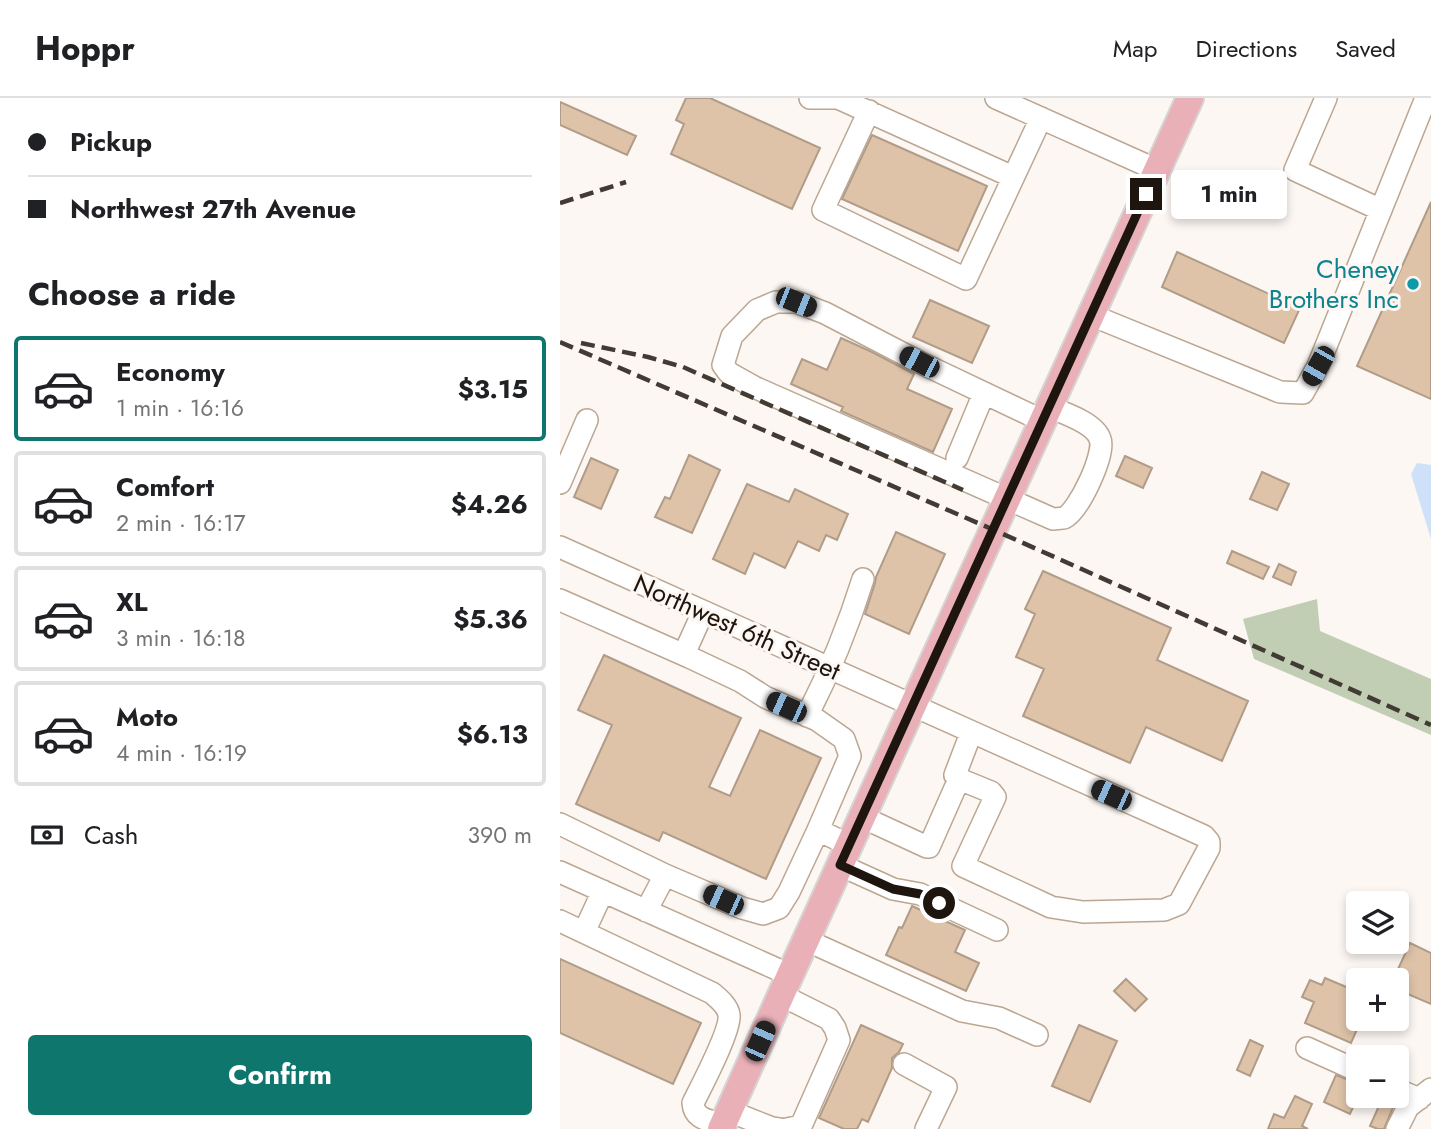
<!DOCTYPE html>
<meta charset="utf-8">
<style>
:root{--surface:#fff;--page:#f6f6f6;--text:#202124;--muted:#757577;--line:#e0e0e0;--accent:#0f766e}
body{margin:0;font-family:Jost,sans-serif;background:var(--page);color:var(--text);height:100vh;display:flex;flex-direction:column;font-size:26px;white-space:nowrap}
*{box-sizing:border-box;margin:0}
p{font-size:23px;color:var(--muted)}
.icon{flex:none;width:38px;height:38px;fill:none;stroke:currentColor;stroke-width:2;stroke-linecap:round;stroke-linejoin:round}
.map{position:relative;flex:1;overflow:hidden}
.details{display:flex;flex-direction:column;background:var(--surface);width:560px}
.details>*{flex:none}
.top-card{display:grid;align-content:center;height:154px;padding:0 28px;background:var(--surface)}
.tools{position:absolute;left:786px;top:793px;display:grid;gap:14px}
.tools a{display:grid;place-items:center;width:63px;height:63px;border-radius:7px;background:var(--surface);box-shadow:0 4px 10px #0003;font-size:35px}
.end{position:absolute;width:32px;height:32px;margin:-16px;border:9px solid #1d150e;background:#fff;box-shadow:0 0 0 4px #fff}
.from{border-radius:50%}
.bubble{position:absolute;height:49px;border-radius:7px;background:var(--surface);box-shadow:0 4px 10px #0003;font-size:23px;font-weight:700;line-height:49px;text-align:center}
.car{position:absolute;width:21px;height:42px;margin:-21px -10px;border-radius:9px;box-shadow:0 0 5px 2px #0007;background:linear-gradient(#222 24%,#8ab4d8 0 40%,#222 0 76%,#8ab4d8 0 86%,#222 0)}
.top-card b{display:flex;align-items:center;gap:24px;height:66px;font-size:26px}
.top-card b+b{border-top:2px solid var(--line)}
.top-card i{width:18px;height:18px;background:var(--text)}
ul{padding:0;list-style:none}
li{display:flex;align-items:center;gap:21px;height:105px;margin:0 14px 10px;padding:0 14px;border:4px solid var(--line);border-radius:7px}
li div{flex:1}
li b{display:block;font-size:26px}
li em{font-style:normal;font-weight:700}
li.active{border-color:var(--accent)}
li>.icon{width:63px;height:63px;stroke-width:1.5}
h2{padding:0 28px;font-size:32px;line-height:84px}
.pay{display:flex;align-items:center;gap:18px;height:77px;padding:0 28px;font-size:26px}
.pay p{margin-inline-start:auto}
.cta{display:flex;gap:14px;margin-top:auto;padding:14px 28px}
.cta a{flex:1;height:80px;border-radius:7px;background:var(--accent);color:#fff;font-size:28px;font-weight:700;line-height:80px;text-align:center}
header{display:flex;align-items:center;gap:42px;box-sizing:border-box;height:98px;padding:0 35px;background:var(--surface);border-bottom:2px solid var(--line)}
header strong{font-size:33px}
nav{display:flex;gap:38px;margin-inline-start:auto;font-size:24px}
main{display:flex;flex:1;min-height:0}
.map>svg:first-child{display:block}
.green{fill:#c2ceb3}
.water{fill:#cee1f9}
.building{fill:#dec3a8;stroke:#b09c88;stroke-width:2}
.lines{fill:none;stroke-linecap:round;stroke-linejoin:round}
.minor-casing{stroke:#bba692;stroke-width:24}
.major-casing{stroke:#d6d5d4;stroke-width:30}
.minor{stroke:#fff;stroke-width:21}
.major{stroke:#e9b0b7;stroke-width:26}
.rail{stroke:#423b34;stroke-width:4.5;stroke-dasharray:14 7;stroke-linecap:butt}
.route{stroke:#1d150e;stroke-width:9}
.culture-dot{fill:#0f9aa8;stroke:#fcf7f3;stroke-width:2.5}
.labels{text-anchor:middle;stroke-width:6;stroke-linejoin:round;paint-order:stroke}
.culture-label{font-size:26px;fill:#0d838f;stroke:#fcf7f3;text-anchor:end}
.street-label{font-size:26px;fill:#1d150e;stroke:#fcf7f3}
</style>
<header>
<strong>Hoppr</strong>
<nav><a>Map</a><a>Directions</a><a>Saved</a></nav>
</header>
<main>
<section class="details">
<div class="top-card">
<b><i class="from"></i>Pickup</b>
<b><i></i>Northwest 27th Avenue</b>
</div>
<h2>Choose a ride</h2>
<ul>
<li class="active"><svg class="icon" aria-label="car" viewBox="0 0 24 24"><path d="M5 17H2v-5l4-1 3-4h7l3 4 3 1v5h-3M9 17h6M6 11h13"/><circle cx="7" cy="17" r="2"/><circle cx="17" cy="17" r="2"/></svg><div><b>Economy</b><p>1 min · 16:16</p></div><em>$3.15</em></li>
<li><svg class="icon" aria-label="car" viewBox="0 0 24 24"><path d="M5 17H2v-5l4-1 3-4h7l3 4 3 1v5h-3M9 17h6M6 11h13"/><circle cx="7" cy="17" r="2"/><circle cx="17" cy="17" r="2"/></svg><div><b>Comfort</b><p>2 min · 16:17</p></div><em>$4.26</em></li>
<li><svg class="icon" aria-label="car" viewBox="0 0 24 24"><path d="M5 17H2v-5l4-1 3-4h7l3 4 3 1v5h-3M9 17h6M6 11h13"/><circle cx="7" cy="17" r="2"/><circle cx="17" cy="17" r="2"/></svg><div><b>XL</b><p>3 min · 16:18</p></div><em>$5.36</em></li>
<li><svg class="icon" aria-label="car" viewBox="0 0 24 24"><path d="M5 17H2v-5l4-1 3-4h7l3 4 3 1v5h-3M9 17h6M6 11h13"/><circle cx="7" cy="17" r="2"/><circle cx="17" cy="17" r="2"/></svg><div><b>Moto</b><p>4 min · 16:19</p></div><em>$6.13</em></li>
</ul>
<div class="pay"><svg class="icon" aria-label="cash" viewBox="0 0 24 24"><path d="M3 7h18v10H3z"/><circle cx="12" cy="12" r="2"/></svg>Cash<p>390 m</p></div>
<div class="cta"><a>Confirm</a></div>
</section>
<div class="map">
<svg width="871" height="1031" viewBox="0 0 871 1031">
<rect width="100%" height="100%" fill="#fcf7f3"/>
<path class="green" d="M757 501 760 533 871 581V637L694 561 683 521Z"/>
<path class="water" d="M857 365 871 367V441L851 376Z"/>
<path class="building" d="M126 0H150L260 50 232 111 111 56 124 26 116 22Z
M0 4 76 38 67 57 0 27Z
M312 37 427 88 398 153 282 101Z
M871 104V301L797 268Z
M617 154 740 210 724 245 602 189Z
M370 202 429 228 412 265 353 239Z
M281 240 312 254 354 276 347 291 392 311 373 354 281 313 283 309 231 286 242 261 267 272Z
M129 357 160 372 132 435 95 419 105 399 110 401Z
M565 358 592 370 583 390 556 378Z
M31 360 58 372 41 411 14 399Z
M702 374 729 386 717 412 690 401Z
M187 386 229 404 235 391 288 416 277 442 266 437 259 453 238 443 225 470 194 455 185 476 153 461Z
M336 434 385 456 349 536 305 516 315 485 316 479Z
M672 453 709 469 703 481 667 465Z
M719 466 736 474 731 487 713 479Z
M483 473 611 530 597 562 688 603 662 663 586 629 570 665 463 618 484 571 456 559 475 516 465 511Z
M44 557 181 620 149 689 170 698 200 632 261 660 206 781 103 734 99 743 16 706 52 627 18 612Z
M352 808 405 832 395 854 419 865 406 893 326 857 339 829 342 830Z
M850 845 871 855V906L836 891V882H833Z
M0 861 141 925 113 986 0 935Z
M765 880 798 894V920H802L791 945 745 925 754 904 742 899 750 882 762 887Z
M566 881 587 901 575 913 554 893Z
M301 927 343 946 339 954 332 960V970L308 1024 302 1021 297 1031H284L259 1020Z
M519 927 557 943 530 1004 492 988Z
M690 942 703 948 690 978 677 972Z
M776 977 798 986V998L790 1016 764 1004Z
M735 998 752 1006 742 1028 748 1031H708L714 1016 724 1020Z
M822 1001 834 1007 824 1031H818L810 1028Z"/>
<g class="lines">
<defs>
<path id="minor" d="M250 0H273
M278 0 453 79
M436 0 597 72
M766 0 735 72 821 112
M309 13 263 112 406 181 481 20
M531 217 720 294 743 295 758 268 866 0
M483 323 359 264 265 215 236 204H216L197 212 172 238 163 267 169 275 194 289 493 421C495 421 503 420 504 420 519 413 546 355 540 341 535 325 504 315 489 309
M397 360 424 295
M0 385 27 322
M0 449 644 738 649 744V750L619 806 604 812 523 814 491 809 403 768 435 699 431 694 399 681 395 677 411 635
M0 502 129 559 180 583 205 599 257 622 284 641 290 658 258 732
M124 556 143 514
M247 618C270 573 288 529 303 481
M302 719 367 749H369L399 681
M0 726 105 777
M280 767 333 791 360 796 437 832
M0 774 230 877
M86 813 105 777 182 810 203 816 219 810 229 794 258 732 289 747
M0 823 152 895C159 901 168 908 169 917 171 932 141 989 133 1005 134 1022 150 1022 163 1027
M24 834 43 793
M246 842 402 913 439 920 477 937
M221 897 269 921 275 930 279 942 241 1028 227 1031
M747 950 798 973
M344 966 386 989 366 1031
M836 991 859 1001
M169 1013 212 1030 219 1031
M837 1031 848 1009 871 991"/>
<path id="major" d="M161 1031 230 877 630 0"/>
</defs>
<use href="#minor" class="minor-casing"/>
<use href="#major" class="major-casing"/>
<use href="#minor" class="minor"/>
<use href="#major" class="major"/>
<path class="rail" d="M0 105 66 84
M0 244 434 432 871 627
M21 245 88 259 123 269 403 392"/>
</g>
<g class="lines">
<path class="route" d="M379 805 360 796 333 791 280 767 586 96"/>
</g>
<circle class="culture-dot" cx="853" cy="186" r="7"/>
<g class="labels">
<g class="culture-label">
<text x="839" y="180">Cheney<tspan x="839" dy="30">Brothers Inc</tspan></text>
</g>
<g class="street-label">
<text transform="translate(177 529) rotate(24)" y="9">Northwest 6th Street</text>
</g>
</g>
</svg>
<div class="tools">
<a><svg class="icon" aria-label="layers" viewBox="0 0 24 24"><path d="M12 4l9 5-9 5-9-5zM3 14l9 5 9-5"/></svg></a>
<a>+</a>
<a>−</a>
</div>
<i class="end from" style="left:379px;top:805px"></i>
<i class="end" style="left:586px;top:96px"></i>
<div class="bubble" style="left:611px;top:72px;width:116px">1 min</div>
<i class="car" style="left:236px;top:204px;rotate:112deg"></i>
<i class="car" style="left:359px;top:264px;rotate:297deg"></i>
<i class="car" style="left:758px;top:268px;rotate:210deg"></i>
<i class="car" style="left:226px;top:609px;rotate:294deg"></i>
<i class="car" style="left:551px;top:697px;rotate:294deg"></i>
<i class="car" style="left:163px;top:802px;rotate:294deg"></i>
<i class="car" style="left:200px;top:943px;rotate:24deg"></i>
</div>
</main>
